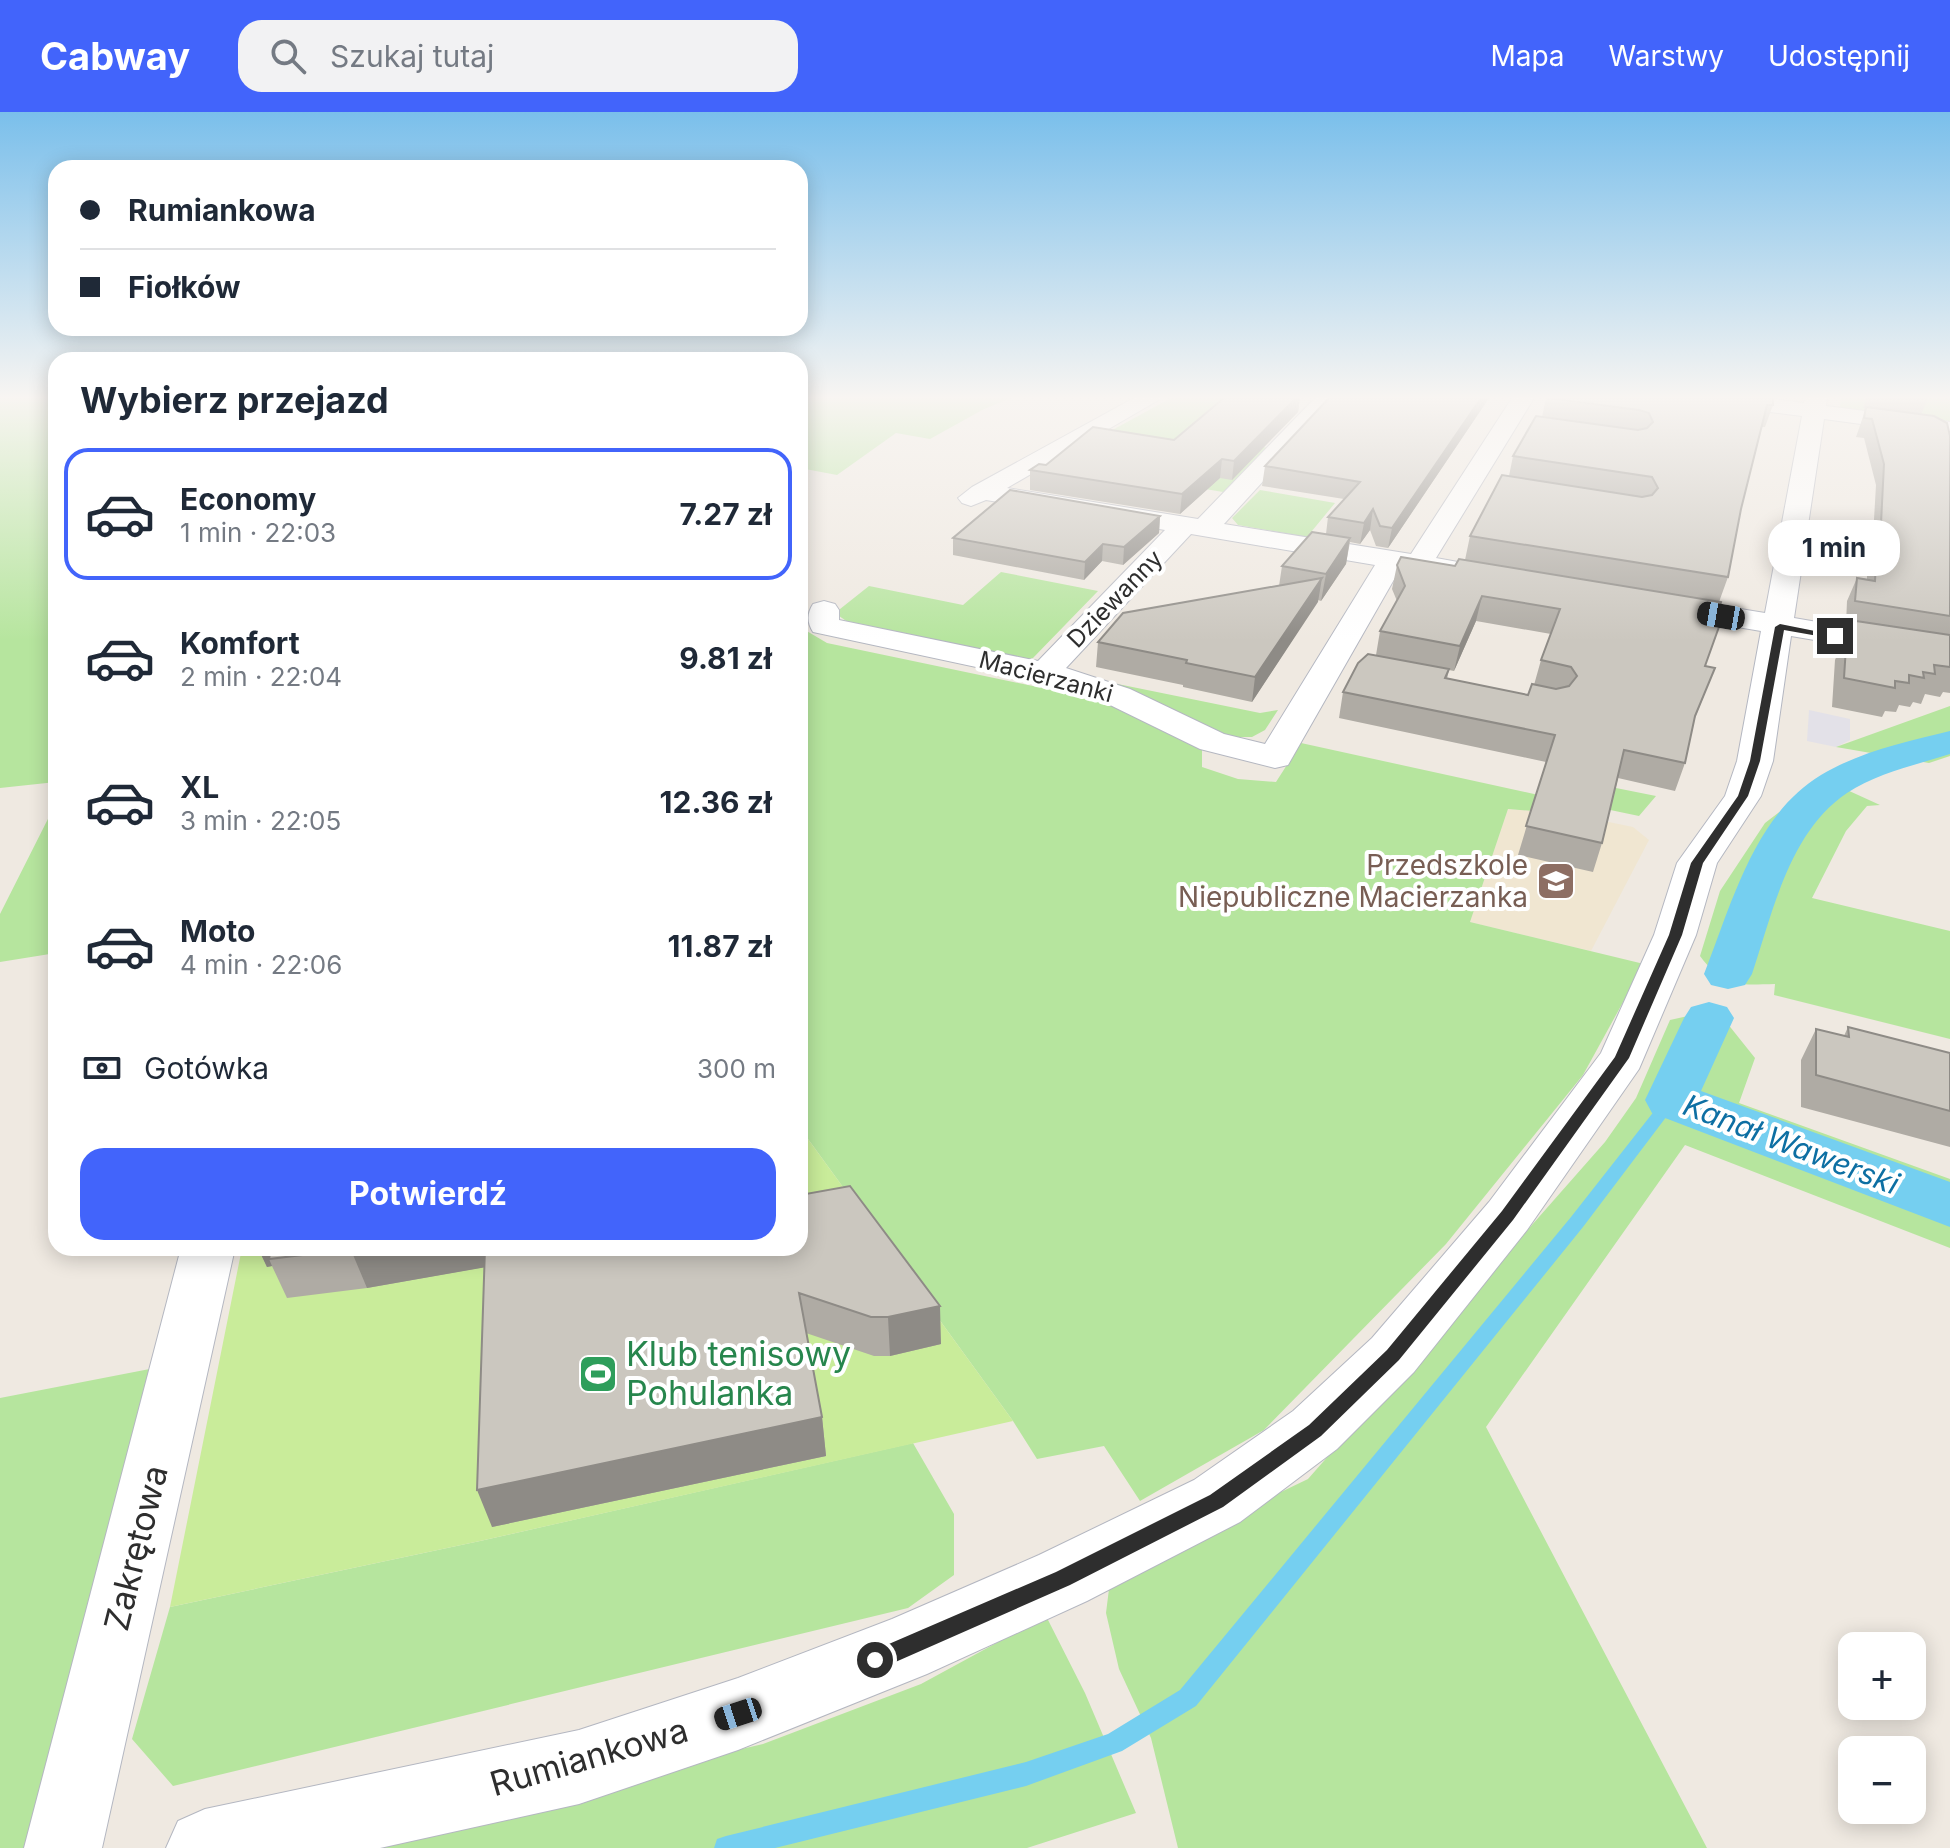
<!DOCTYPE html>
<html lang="pl">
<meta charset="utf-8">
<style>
:root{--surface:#fff;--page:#f2f2f3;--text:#1f2937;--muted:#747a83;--line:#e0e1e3;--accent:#4264fb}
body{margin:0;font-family:Inter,sans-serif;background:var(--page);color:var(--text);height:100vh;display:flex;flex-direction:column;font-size:30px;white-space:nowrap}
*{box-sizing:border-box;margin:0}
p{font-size:26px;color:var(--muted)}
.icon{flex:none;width:44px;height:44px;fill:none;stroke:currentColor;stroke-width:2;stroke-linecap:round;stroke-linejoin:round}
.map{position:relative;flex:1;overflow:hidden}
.side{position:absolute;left:48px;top:240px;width:760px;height:904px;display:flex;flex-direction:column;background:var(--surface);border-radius:24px;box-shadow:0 4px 20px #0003}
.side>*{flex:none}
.top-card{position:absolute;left:48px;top:48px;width:760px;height:176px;border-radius:24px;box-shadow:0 4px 20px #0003;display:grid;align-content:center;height:176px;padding:0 32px;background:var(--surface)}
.controls{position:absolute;left:1838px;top:1520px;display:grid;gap:16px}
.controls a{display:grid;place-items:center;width:88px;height:88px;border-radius:16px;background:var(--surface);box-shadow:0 4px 20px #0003;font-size:40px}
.end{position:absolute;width:36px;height:36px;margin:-18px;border:10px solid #2e2e2e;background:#fff;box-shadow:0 0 0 4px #fff}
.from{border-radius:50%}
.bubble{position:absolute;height:56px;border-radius:24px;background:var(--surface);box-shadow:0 4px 20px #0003;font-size:26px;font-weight:700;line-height:56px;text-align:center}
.car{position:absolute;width:24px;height:48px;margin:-24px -12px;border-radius:10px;box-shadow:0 0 6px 2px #0007;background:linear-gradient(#222 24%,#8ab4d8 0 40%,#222 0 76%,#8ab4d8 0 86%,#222 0)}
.top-card b{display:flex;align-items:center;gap:28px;height:76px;font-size:30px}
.top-card b+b{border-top:2px solid var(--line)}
.top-card i{width:20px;height:20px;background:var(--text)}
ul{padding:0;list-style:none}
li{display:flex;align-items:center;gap:24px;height:132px;margin:0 16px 12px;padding:0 16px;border:4px solid transparent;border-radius:24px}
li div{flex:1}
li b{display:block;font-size:30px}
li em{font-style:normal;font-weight:700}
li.on{border-color:var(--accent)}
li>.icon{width:72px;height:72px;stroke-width:1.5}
h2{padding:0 32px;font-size:36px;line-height:96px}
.pay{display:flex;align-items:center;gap:20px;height:88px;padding:0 32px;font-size:30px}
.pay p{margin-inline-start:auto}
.cta{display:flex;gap:16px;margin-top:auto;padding:16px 32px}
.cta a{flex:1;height:92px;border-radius:24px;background:var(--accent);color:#fff;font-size:32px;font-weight:700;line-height:92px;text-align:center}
header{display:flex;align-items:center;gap:48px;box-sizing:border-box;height:112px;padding:0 40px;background:var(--accent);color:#fff}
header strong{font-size:38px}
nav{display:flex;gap:44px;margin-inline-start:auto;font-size:28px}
.search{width:560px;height:72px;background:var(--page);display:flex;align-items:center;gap:20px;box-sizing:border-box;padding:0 28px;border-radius:24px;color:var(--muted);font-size:30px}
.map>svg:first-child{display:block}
.industrial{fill:#e3e1e8}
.education{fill:#f0e6d1}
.green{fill:#b6e59e}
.pitch{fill:#c9ec9a}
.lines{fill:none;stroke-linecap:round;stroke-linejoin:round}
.stream{fill:#75cff0;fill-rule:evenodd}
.canal{fill:#75cff0;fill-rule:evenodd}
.street-casing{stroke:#b4b7c1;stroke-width:2}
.street{fill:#fff;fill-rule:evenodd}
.wall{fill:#afaba4;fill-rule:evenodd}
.shaded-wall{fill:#8e8b86}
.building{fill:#cbc7bf;stroke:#8e8b86;stroke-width:2}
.route{fill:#2e2e2e}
.labels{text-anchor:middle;stroke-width:8;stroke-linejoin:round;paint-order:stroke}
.far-street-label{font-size:24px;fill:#2e2e2e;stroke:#fff}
.education-label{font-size:28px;fill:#785e54;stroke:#fff;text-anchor:end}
.water-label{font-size:30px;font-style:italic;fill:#0d6fa3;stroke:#fff}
.near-leisure-label{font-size:34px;fill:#27864d;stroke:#fff;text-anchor:start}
.near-street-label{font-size:34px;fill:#2e2e2e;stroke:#fff}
</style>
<header>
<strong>Cabway</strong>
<div class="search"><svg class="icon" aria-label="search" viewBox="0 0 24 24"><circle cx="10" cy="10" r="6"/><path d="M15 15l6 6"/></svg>Szukaj tutaj</div>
<nav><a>Mapa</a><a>Warstwy</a><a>Udostępnij</a></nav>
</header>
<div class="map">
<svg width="1950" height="1736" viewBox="0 0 1950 1736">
<rect width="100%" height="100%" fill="#efe9e1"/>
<path class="industrial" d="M1809 598 1850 607V628L1836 635 1807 629Z"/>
<path class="education" d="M1508 697 1570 702 1633 715 1649 728 1591 839 1470 810Z"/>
<path class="green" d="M0 286H56V670L0 676Z
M800 286H1011L984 297 930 327 896 321 837 363 800 356Z
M1171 286H1231L1188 323 1269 336 1223 380 1139 366 1096 327Z
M1841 286 1950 287V312L1853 299 1840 295Z
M1260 378 1335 391 1307 425 1238 413 1232 406Z
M1001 460 1098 479 1033 546 1014 550 856 516 835 501 869 474 963 493Z
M805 518 827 531 1100 588 1202 637V655L1238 667 1276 670 1301 631 1552 686 1561 665 1656 684 1639 704 1553 686 1547 700 1508 697 1470 810 1644 852 1583 963 1446 1132 1264 1318 1140 1389 1104 1334 1037 1347 1013 1309 800 1016V520Z
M1098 568 1260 601 1278 598 1265 618 1252 625H1222Z
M1950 594V644L1929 651 1836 635Z
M1823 667 1880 693 1867 694 1846 719 1812 786 1950 819V927L1774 883 1775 872C1737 873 1724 876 1700 844L1720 779 1765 711Z
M56 691V841L0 850V802Z
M1697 902 1727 911 1755 946 1739 991 1950 1067V1136L1685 1033 1486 1315 1707 1736H1178L1151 1626 1119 1557 1106 1501 1111 1461 1308 1367 1605 1030 1636 986 1670 908Z
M160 1255 32 1736H0V1286Z
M913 1331 954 1402V1463L908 1496 173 1674 132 1627 170 1495 480 1429Z
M1046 1504 1085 1581 1136 1701 1027 1736H319L763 1632 921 1572Z"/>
<path class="pitch" d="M800 1016 1013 1309 480 1429 170 1495 242 1136H800Z"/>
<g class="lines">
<path class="stream" d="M1671 983 1676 984 1679 988 1676 992 1583 1115 1196 1594 1122 1639 1026 1674 775 1736H714L717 1727 726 1724 1026 1650 1108 1622 1180 1578 1571 1105 1666 984Z"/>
<path class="canal" d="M1950 619V642C1916 653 1877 661 1847 681 1789 720 1773 800 1752 862L1745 873 1728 877 1711 873 1704 862C1731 794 1754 703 1821 663 1859 640 1908 629 1950 619Z
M1709 890 1727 895 1734 906 1701 979 1950 1070V1115L1652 1001 1645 988 1684 906 1691 895Z"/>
<defs>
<path id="street" d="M1134 286H1162L1007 376 1198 407 1315 286H1339L1224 412 1411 442 1512 286H1534L1436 446 1469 452 1473 458 1469 464 1459 467 1400 457 1288 653 1275 656 1200 637 1106 591 1037 568 813 520C807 511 807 501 813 492L824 489 835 492 839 498V508L1038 549 1165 418 986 388 971 394 962 391 958 386 972 375ZM1191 422 1375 453 1265 632 1224 622 1130 577 1066 556Z
M1701 286H1766L1804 291 1805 286H1827L1826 294 1950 310V324L1824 307 1794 506 1950 533V551L1791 524 1773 649 1761 684 1717 751 1696 823 1639 957 1527 1118 1414 1260 1337 1337 1240 1410 1087 1489 927 1562 738 1638 579 1692 380 1736H166L178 1709 205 1697 579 1618 738 1566 892 1507 1039 1443 1194 1368 1293 1299 1372 1226 1489 1090 1601 941 1654 823 1677 751 1725 684 1737 649 1761 519 1661 502 1650 499 1646 493 1650 487 1661 484 1765 501 1802 304 1712 293Z
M181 1136H235L102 1736H24Z"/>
</defs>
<use href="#street" class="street-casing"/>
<use href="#street" class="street"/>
</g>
<path class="wall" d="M1224 286H1300L1298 300 1232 368 1220 366 1180 402 1030 378V358L1046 353 1174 328Z
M1489 286 1388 436 1376 434 1370 418 1360 432 1350 430 1346 452 1321 489 1318 488 1252 590 1183 575V573L1096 555 1098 530 1279 474 1282 454 1326 422 1328 405 1344 387 1262 374 1265 354Z
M1546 286 1773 293 1765 315H1762L1741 397 1728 465 1719 490 1705 554V581L1693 611 1685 651 1675 679 1618 666 1602 731 1593 760 1518 743 1546 650 1339 606 1343 580 1376 543 1380 519 1397 489 1392 477 1397 453 1455 454 1465 448 1470 424 1509 364 1513 344 1542 305ZM1476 509 1551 522 1541 548 1534 573 1528 583 1447 567 1449 558 1454 559Z
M1866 286H1928L1921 303 1950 324V581L1943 580 1940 585 1925 582 1921 592 1913 590 1910 595 1899 593 1896 600 1885 599 1882 605 1832 595 1835 548 1847 519 1851 520 1854 514 1846 513 1847 489 1857 466 1867 467V453L1872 442 1876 373 1864 326 1856 325 1866 296H1863Z
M1160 404 1159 421 1123 453 1102 449 1084 468 953 443V426Z
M1848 915 1950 941V1035L1801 995V948L1816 917 1844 924Z
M258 1136H800L941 1232 890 1244H874L806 1221 822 1305 826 1344 492 1415 485 1155 367 1176 287 1186 272 1154 267 1155Z"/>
<path class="shaded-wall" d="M1296 286H1300L1298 300 1232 368 1234 349Z
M1481 286H1489L1388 436 1392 416Z
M1222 347 1220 366 1180 402 1182 382Z
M1373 397 1370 418 1360 432 1364 411Z
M1160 404 1159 421 1123 453 1124 435Z
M1350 426 1346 452 1321 489 1326 462Z
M1103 432 1102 449 1084 468 1085 450Z
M1322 466 1318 490 1252 590 1255 565Z
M1482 484 1476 509 1454 559 1460 534Z
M258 1136H287L269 1147 272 1154 267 1155Z
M360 1136H493L498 1153 367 1176 351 1138Z
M940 1194 941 1232 890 1244 888 1205Z
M822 1305 826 1344 492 1415 477 1378Z"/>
<path class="building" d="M1224 286H1296L1234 349 1222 347 1182 382 1030 358 1039 352 1046 353 1093 315 1174 328Z
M1329 286H1481L1392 416 1380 414 1373 397 1364 411 1328 405 1360 370 1265 354Z
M1548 286H1773V293H1767L1741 397 1728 465 1470 424 1502 363 1642 385 1652 383 1658 376 1652 365 1513 344 1536 304 1638 318 1647 316 1653 310 1649 301 1639 298Z
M1866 295 1934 304 1947 311 1950 324V504L1855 489 1857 466 1875 469 1877 430 1880 431 1884 352 1872 307 1864 306Z
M1010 378 1160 404 1124 435 1103 432 1085 450 953 426Z
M1312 420 1350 426 1326 462 1282 454Z
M1401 445 1455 454 1459 447 1721 490 1715 511 1720 512 1705 554 1715 556 1695 604 1685 651 1624 638 1602 731 1526 714 1555 623 1343 580 1358 551 1368 542 1449 557 1445 566 1528 583 1532 572 1556 577 1569 574 1577 564 1571 555 1541 548 1560 497 1482 484 1460 534 1380 519 1405 474 1397 453Z
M1322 466 1255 565 1186 551 1187 548 1098 530 1123 501Z
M1856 509 1950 523V555L1934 553 1935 562 1923 560 1924 566 1909 563V571L1895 569V576L1844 566 1847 519 1855 521Z
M1848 915 1950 941V999L1816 963V917L1849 925Z
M850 1074 940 1194 888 1205H871L799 1181 822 1305 477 1378 485 1136H800V1083Z
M271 1136H360L269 1147Z"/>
<linearGradient id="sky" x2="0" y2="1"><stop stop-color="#7abfeb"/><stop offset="0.54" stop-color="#f8f5f2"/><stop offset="1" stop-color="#f8f5f2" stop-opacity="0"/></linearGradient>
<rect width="1950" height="529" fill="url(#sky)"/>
<path class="route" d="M1780 512 1840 524 1835 527 1784 518 1760 649 1748 684 1703 751 1682 823 1629 946 1513 1108 1399 1248 1321 1324 1223 1395 1070 1473 875 1559 868 1556 865 1548 868 1541 1056 1460 1210 1383 1309 1313 1387 1238 1502 1099 1615 945 1669 823 1691 751 1738 684 1750 649 1775 515Z"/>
<defs>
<symbol id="school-square" viewBox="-11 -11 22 22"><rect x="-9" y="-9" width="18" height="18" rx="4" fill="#8d6e63" stroke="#fff"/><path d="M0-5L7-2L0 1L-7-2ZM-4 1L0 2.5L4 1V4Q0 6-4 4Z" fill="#fff"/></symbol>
<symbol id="stadium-square" viewBox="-11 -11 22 22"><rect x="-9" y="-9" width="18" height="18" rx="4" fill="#2e9e5b" stroke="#fff"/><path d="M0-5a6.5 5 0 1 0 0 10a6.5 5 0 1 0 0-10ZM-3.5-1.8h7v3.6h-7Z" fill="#fff"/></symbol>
</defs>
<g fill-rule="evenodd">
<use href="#school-square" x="1534" y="747" width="44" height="44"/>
<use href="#stadium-square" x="576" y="1240" width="44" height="44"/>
</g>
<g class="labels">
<g class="far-street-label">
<text transform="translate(1115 487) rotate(-46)" y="8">Dziewanny</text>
<text transform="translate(1046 565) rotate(15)" y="8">Macierzanki</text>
</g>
<g class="education-label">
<text x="1528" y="763">Przedszkole<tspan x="1528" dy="32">Niepubliczne Macierzanka</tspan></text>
</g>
<g class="water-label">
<text transform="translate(1791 1033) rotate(21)" y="10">Kanał Wawerski</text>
</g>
<g class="near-leisure-label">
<text x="626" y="1254">Klub tenisowy<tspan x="626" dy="39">Pohulanka</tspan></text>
</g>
<g class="near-street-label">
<text transform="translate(136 1436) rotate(-76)" y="12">Zakrętowa</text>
<text transform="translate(589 1645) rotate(-16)" y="12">Rumiankowa</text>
</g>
</g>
</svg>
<div class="controls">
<a>+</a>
<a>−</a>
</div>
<i class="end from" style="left:875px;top:1548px"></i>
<i class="end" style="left:1835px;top:524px"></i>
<div class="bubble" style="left:1768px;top:408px;width:132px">1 min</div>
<i class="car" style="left:1721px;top:504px;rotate:280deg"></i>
<i class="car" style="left:738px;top:1602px;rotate:252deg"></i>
<div class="top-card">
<b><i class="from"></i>Rumiankowa</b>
<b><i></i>Fiołków</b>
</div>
<section class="side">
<h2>Wybierz przejazd</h2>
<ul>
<li class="on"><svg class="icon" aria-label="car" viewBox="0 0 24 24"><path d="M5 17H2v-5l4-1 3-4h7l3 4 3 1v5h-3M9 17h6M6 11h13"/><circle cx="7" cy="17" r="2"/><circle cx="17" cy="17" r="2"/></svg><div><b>Economy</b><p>1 min · 22:03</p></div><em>7.27 zł</em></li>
<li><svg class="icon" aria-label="car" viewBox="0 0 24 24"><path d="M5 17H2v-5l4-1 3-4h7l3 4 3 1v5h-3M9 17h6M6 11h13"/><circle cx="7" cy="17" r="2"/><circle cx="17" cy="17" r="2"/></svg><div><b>Komfort</b><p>2 min · 22:04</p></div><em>9.81 zł</em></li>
<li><svg class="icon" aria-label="car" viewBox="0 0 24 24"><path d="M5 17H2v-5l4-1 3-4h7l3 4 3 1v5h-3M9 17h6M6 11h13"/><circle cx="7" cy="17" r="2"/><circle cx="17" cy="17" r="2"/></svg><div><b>XL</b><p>3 min · 22:05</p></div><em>12.36 zł</em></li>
<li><svg class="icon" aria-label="car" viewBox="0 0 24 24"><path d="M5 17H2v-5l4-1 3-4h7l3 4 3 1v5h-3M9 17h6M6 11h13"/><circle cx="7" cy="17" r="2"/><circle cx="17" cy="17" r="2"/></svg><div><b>Moto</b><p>4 min · 22:06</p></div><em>11.87 zł</em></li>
</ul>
<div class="pay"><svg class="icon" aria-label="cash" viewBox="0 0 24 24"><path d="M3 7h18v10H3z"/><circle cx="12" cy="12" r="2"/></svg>Gotówka<p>300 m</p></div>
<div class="cta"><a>Potwierdź</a></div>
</section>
</div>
